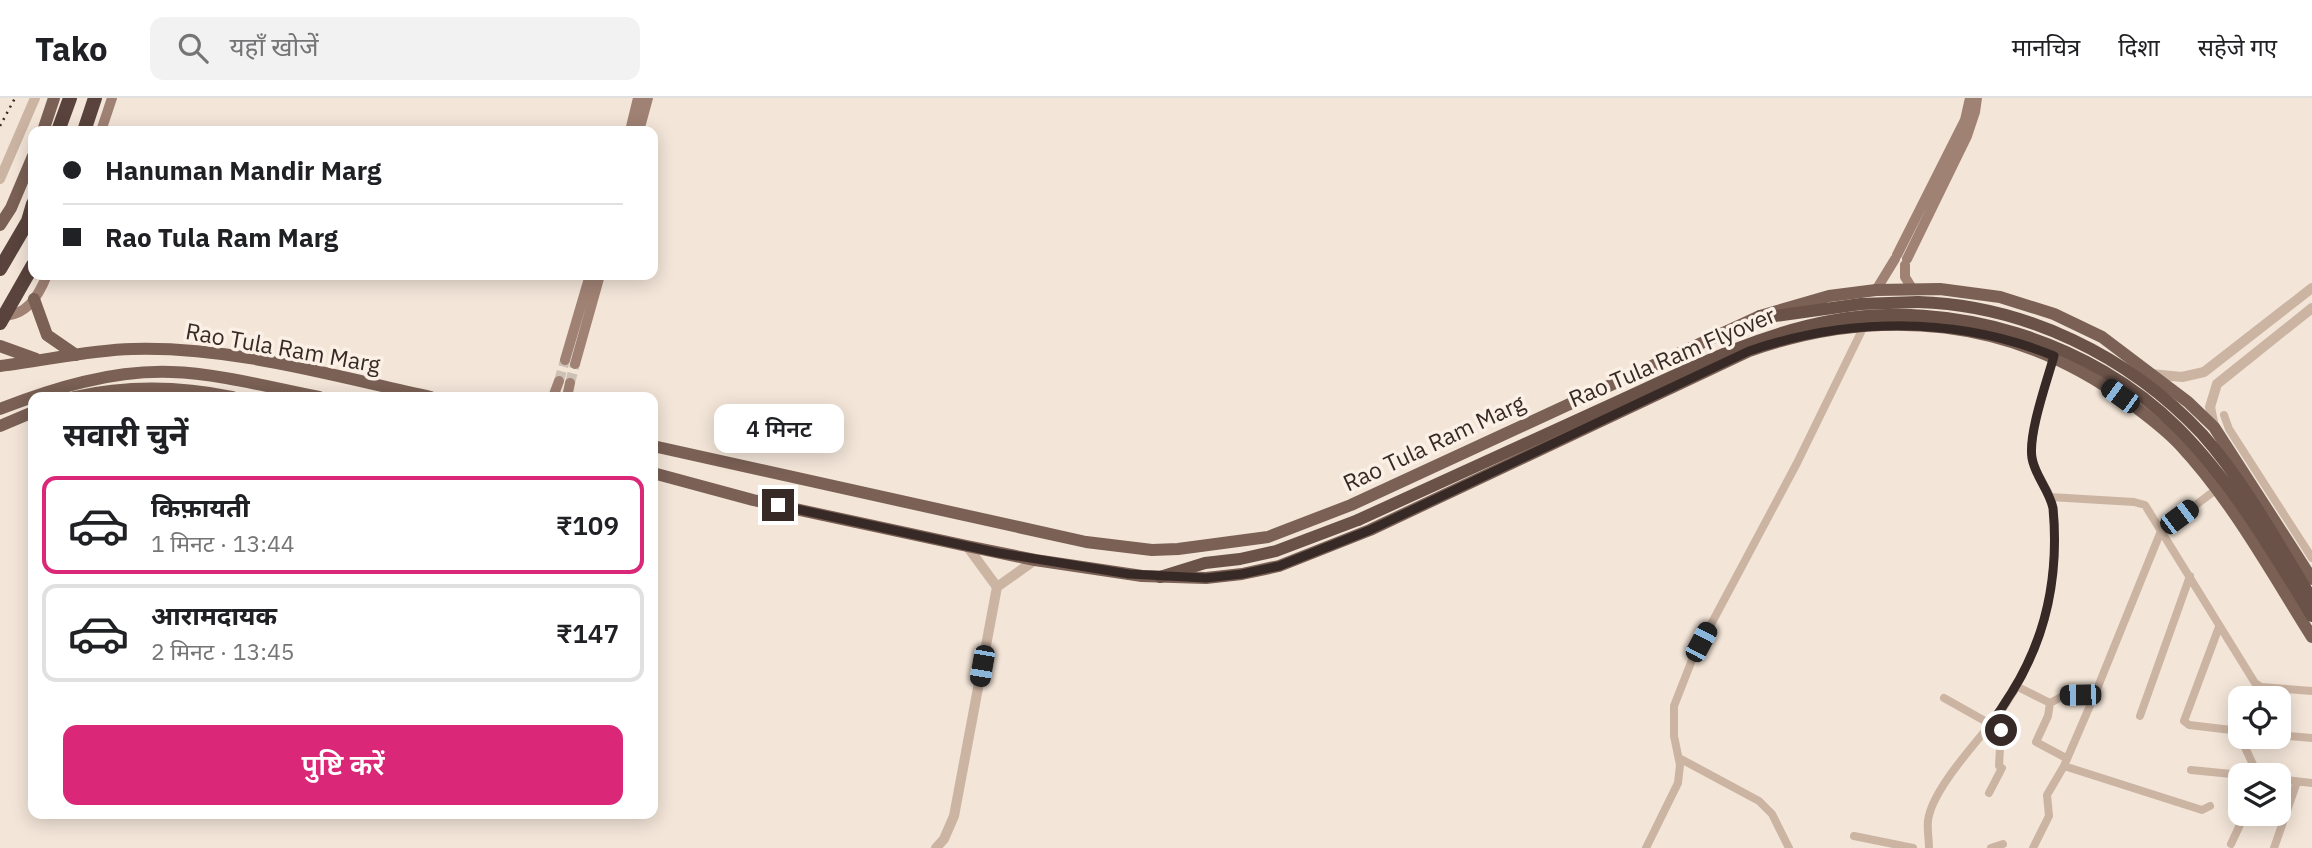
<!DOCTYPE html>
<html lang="hi">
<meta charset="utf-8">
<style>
:root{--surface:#fff;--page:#f2f2f2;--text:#202124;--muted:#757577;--line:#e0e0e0;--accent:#db2777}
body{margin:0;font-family:"IBM Plex Sans","Noto Sans Devanagari",sans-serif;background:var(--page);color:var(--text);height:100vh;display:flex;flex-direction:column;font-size:26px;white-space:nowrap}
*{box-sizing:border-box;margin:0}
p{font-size:23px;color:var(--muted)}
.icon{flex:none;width:38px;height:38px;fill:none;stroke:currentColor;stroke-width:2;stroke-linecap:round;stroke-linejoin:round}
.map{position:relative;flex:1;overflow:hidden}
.side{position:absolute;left:28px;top:294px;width:630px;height:427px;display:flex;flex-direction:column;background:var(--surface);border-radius:14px;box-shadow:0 4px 18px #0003}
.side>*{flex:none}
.guide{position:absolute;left:28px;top:28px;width:630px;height:154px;border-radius:14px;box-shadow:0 4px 18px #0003;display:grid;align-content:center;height:154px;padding:0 35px;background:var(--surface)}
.controls{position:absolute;left:2228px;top:588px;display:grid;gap:14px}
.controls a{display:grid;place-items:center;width:63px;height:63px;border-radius:14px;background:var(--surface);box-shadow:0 4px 18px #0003;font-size:35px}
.end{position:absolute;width:32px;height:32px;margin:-16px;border:9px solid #372a26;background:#fff;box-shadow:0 0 0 4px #fff}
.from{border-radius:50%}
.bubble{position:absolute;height:49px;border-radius:14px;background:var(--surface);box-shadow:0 4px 18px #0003;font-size:23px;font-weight:600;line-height:49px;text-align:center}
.car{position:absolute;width:21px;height:42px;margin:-21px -10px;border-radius:9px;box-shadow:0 0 5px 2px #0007;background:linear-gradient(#222 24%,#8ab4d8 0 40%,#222 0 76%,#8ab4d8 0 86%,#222 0)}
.guide b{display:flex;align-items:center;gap:24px;height:66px;font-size:26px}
.guide b+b{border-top:2px solid var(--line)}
.guide i{width:18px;height:18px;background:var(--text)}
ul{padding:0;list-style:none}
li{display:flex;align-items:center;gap:21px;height:98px;margin:0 14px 10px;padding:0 21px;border:4px solid var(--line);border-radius:14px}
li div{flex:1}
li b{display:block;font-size:26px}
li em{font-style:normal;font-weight:600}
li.on{border-color:var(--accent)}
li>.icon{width:63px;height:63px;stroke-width:1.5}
h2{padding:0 35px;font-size:32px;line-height:84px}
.action{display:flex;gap:14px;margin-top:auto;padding:14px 35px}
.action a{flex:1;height:80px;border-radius:14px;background:var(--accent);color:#fff;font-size:28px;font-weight:600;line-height:80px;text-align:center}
header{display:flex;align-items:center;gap:42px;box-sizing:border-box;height:98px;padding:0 35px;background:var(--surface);border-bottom:2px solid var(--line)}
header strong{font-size:33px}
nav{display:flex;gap:38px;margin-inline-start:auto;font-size:24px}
.search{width:490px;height:63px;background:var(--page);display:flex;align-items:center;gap:18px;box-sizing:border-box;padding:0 24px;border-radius:14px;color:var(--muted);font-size:26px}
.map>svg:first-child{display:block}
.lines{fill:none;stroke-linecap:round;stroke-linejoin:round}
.secondary-tunnel{stroke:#cdc0b4;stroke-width:10;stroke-dasharray:10 5;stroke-linecap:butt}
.minor{stroke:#ccb4a3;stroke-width:8}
.tertiary{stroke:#ccb4a3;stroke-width:10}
.secondary{stroke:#a08274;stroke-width:10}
.primary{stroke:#7a6055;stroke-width:12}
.trunk{stroke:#6a5248;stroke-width:12}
.motorway{stroke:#59433c;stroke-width:14}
.rail{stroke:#372a26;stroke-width:2.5;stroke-dasharray:2 5;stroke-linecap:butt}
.trunk-bridge{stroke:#6a5248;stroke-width:12}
.motorway-bridge{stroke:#59433c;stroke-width:14}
.route{stroke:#372a26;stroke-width:9}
.labels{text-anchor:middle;stroke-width:7;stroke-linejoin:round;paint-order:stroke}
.street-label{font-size:23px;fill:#372a26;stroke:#fbf0e5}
</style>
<header>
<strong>Tako</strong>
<div class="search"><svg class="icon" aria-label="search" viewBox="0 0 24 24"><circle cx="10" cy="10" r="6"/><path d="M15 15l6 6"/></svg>यहाँ खोजें</div>
<nav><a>मानचित्र</a><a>दिशा</a><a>सहेजे गए</a></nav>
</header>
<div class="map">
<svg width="2312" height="750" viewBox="0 0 2312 750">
<rect width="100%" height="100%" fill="#f3e5d8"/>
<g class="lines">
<path class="secondary-tunnel" d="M559 283 565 262
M570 285 575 266"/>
<path class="minor" d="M2224 317 2229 331 2312 460
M2050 399 2134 404 2145 407 2255 585 2261 589 2312 593
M2219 529 2184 623 2189 627 2240 633
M2016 588 2050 605 2065 597 2095 596
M1944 600 2001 632 1999 668 2002 670 1989 695
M2050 605 2048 618 2036 644 2066 660
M2140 618 2190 478
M2278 637 2312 640
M2240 639 2258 677
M1679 660 1759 703 1772 716 1789 750
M2191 672 2242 677
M2278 681 2312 685
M2210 708 2202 712 2064 668 2095 596 2161 433 2217 391
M1854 738 1913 750
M2231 746 2245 716
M1646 750 1678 685 1680 667 1674 638V608L1692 562 1797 365 1864 228
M1929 750C1929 741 1927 732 1928 723 1931 693 1975 646 1994 622 2015 596 2030 564 2041 532 2052 502 2060 432 2051 401 2046 386 2033 373 2032 357 2029 332 2047 284 2054 258
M1991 750 2003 746
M2033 750 2049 718 2047 697 2064 668
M2274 750 2297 684"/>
<path class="tertiary" d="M0 81 35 0
M2151 276 2182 279 2204 274 2312 190
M2214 329 2210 309 2217 286 2312 210
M967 448 997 489
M936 750 944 741 954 718 997 489 1035 462"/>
<path class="secondary" d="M101 33 112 0
M630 33 638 0
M639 33 648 0
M1897 157 1965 22 1970 0
M1907 161 1967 38 1975 14 1977 0
M1905 167V179L1913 192
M1876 192 1895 161
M0 218C26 219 38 199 47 177
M565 262 590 177
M575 266 600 177
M553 299 559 283
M567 299 570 285"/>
<path class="primary" d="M43 33 54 0
M0 127 11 110 33 58
M34 201 47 237 76 257
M0 248 36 261
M0 268C44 263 88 252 132 251 232 248 334 278 431 299
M74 299C127 287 180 288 233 299
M0 311C54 290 112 272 171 274 217 275 273 290 319 299
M0 328 33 314
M653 348 1086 444 1152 452 1178 451 1268 439 1351 407 1760 218 1829 198 1876 192 1940 191 2000 199 2054 216 2102 239 2188 304 2214 329 2312 481
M653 375 753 402 967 448 1035 462 1142 478 1206 480 1242 476 1279 468 1370 432 1749 253C1880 207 2014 220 2127 303 2145 316 2164 330 2180 347 2233 404 2271 474 2312 539"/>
<path class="trunk" d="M1760 218H1775L1861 206 1918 204
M1160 479 1205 465 1240 461 1276 453 1358 422"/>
<path class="motorway" d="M58 33 70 0
M84 33 95 0
M0 171 28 123 33 106"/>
<path class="rail" d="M0 28 15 0"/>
<path class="trunk-bridge" d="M1918 204C2025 207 2129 258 2202 336 2244 383 2279 447 2312 501
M1358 422C1445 382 1532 342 1619 303 1685 273 1758 236 1830 223 1951 200 2091 243 2178 330 2232 384 2272 453 2312 518"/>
<path class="motorway-bridge" d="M0 225 33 167"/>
</g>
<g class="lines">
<path class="route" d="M778 407 999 455 1129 476 1206 480 1242 476 1279 468 1370 432 1749 253C1848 219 1957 218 2054 258 2047 283 2028 336 2032 360 2035 378 2049 392 2053 410 2059 475 2047 538 2012 594 2005 604 1999 617 1990 625L2001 632"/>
</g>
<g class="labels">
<g class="street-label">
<text transform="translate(283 250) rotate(10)" y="8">Rao Tula Ram Marg</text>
<text transform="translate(1672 259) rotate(-23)" y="8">Rao Tula Ram Flyover</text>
<text transform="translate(1434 345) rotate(-25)" y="8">Rao Tula Ram Marg</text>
</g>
</g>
</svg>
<div class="controls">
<a><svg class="icon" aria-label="locate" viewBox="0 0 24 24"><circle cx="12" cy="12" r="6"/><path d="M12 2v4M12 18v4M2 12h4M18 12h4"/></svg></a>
<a><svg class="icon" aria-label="layers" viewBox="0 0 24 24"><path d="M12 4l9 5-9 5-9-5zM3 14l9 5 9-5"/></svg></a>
</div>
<i class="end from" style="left:2001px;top:632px"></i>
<i class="end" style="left:778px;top:407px"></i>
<div class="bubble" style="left:714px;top:306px;width:130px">4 मिनट</div>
<i class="car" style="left:2120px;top:298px;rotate:306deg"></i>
<i class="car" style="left:2179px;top:419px;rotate:53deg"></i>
<i class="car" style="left:1701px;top:544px;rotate:28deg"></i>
<i class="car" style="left:982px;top:568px;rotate:190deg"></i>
<i class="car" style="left:2080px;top:597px;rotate:269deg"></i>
<div class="guide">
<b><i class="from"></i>Hanuman Mandir Marg</b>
<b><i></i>Rao Tula Ram Marg</b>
</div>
<section class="side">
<h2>सवारी चुनें</h2>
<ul>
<li class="on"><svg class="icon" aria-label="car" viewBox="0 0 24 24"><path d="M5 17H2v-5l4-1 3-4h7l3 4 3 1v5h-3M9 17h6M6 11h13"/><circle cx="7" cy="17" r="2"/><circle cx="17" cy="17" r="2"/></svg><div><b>किफ़ायती</b><p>1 मिनट · 13:44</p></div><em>₹109</em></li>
<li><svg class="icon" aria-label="car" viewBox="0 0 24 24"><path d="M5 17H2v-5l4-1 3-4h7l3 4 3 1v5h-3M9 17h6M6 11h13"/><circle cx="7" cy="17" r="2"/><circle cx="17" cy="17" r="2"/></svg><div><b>आरामदायक</b><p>2 मिनट · 13:45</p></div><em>₹147</em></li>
</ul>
<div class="action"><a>पुष्टि करें</a></div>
</section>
</div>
